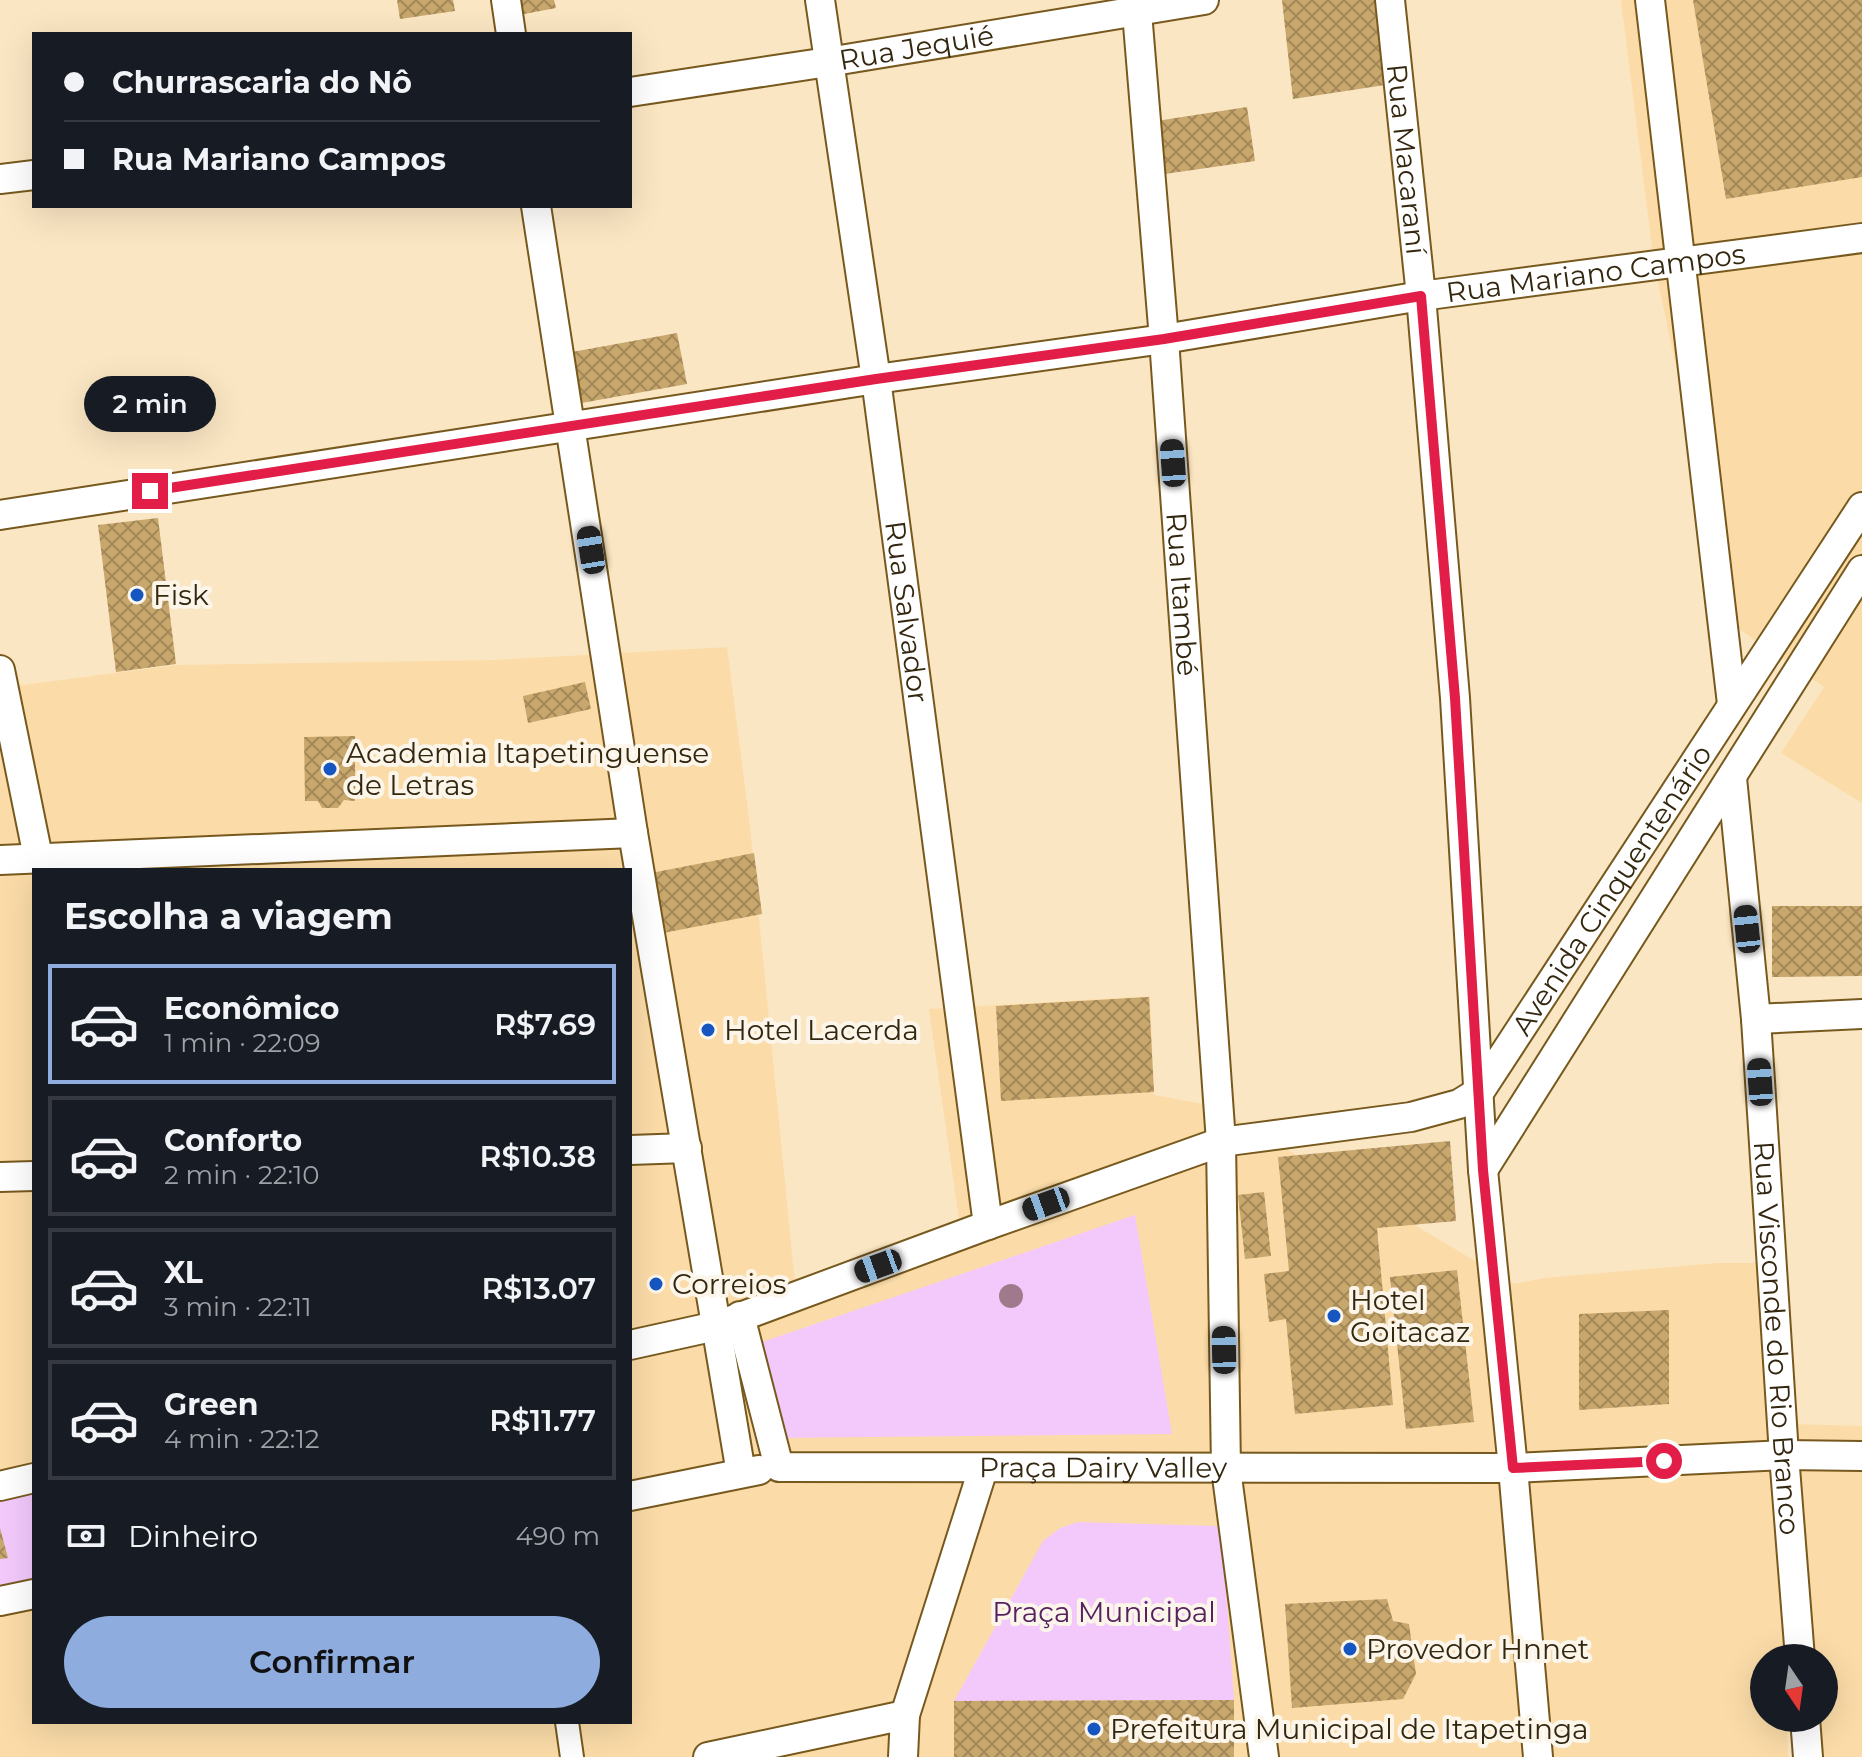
<!DOCTYPE html>
<html lang="pt">
<meta charset="utf-8">
<style>
:root{--surface:#171b24;--page:#242831;--text:#f1f3f6;--muted:#9ea1a6;--line:#363941;--accent:#8eacde}
body{margin:0;font-family:Montserrat,sans-serif;background:var(--page);color:var(--text);height:100vh;display:flex;flex-direction:column;font-size:30px;white-space:nowrap}
*{box-sizing:border-box;margin:0}
p{font-size:26px;color:var(--muted)}
.icon{flex:none;width:44px;height:44px;fill:none;stroke:currentColor;stroke-width:2;stroke-linecap:round;stroke-linejoin:round}
.map{position:relative;flex:1;overflow:hidden}
.side{position:absolute;left:32px;top:868px;width:600px;height:856px;display:flex;flex-direction:column;background:var(--surface);border-radius:0px;box-shadow:0 8px 32px #0002}
.side>*{flex:none}
.hud{position:absolute;left:32px;top:32px;width:600px;height:176px;border-radius:0px;box-shadow:0 8px 32px #0002;display:grid;align-content:center;height:176px;padding:0 32px;background:var(--surface)}
.needle{width:52px;rotate:167deg}
.tools{position:absolute;left:1750px;top:1644px;display:grid;gap:16px}
.tools a{display:grid;place-items:center;width:88px;height:88px;border-radius:50%;background:var(--surface);box-shadow:0 8px 32px #0002;font-size:40px}
.end{position:absolute;width:36px;height:36px;margin:-18px;border:10px solid #e11d48;background:#fff;box-shadow:0 0 0 4px #fff}
.from{border-radius:50%}
.bubble{position:absolute;height:56px;border-radius:28px;background:var(--surface);box-shadow:0 8px 32px #0002;font-size:26px;font-weight:600;line-height:56px;text-align:center}
.car{position:absolute;width:24px;height:48px;margin:-24px -12px;border-radius:10px;box-shadow:0 0 6px 2px #0007;background:linear-gradient(#222 24%,#8ab4d8 0 40%,#222 0 76%,#8ab4d8 0 86%,#222 0)}
.hud b{display:flex;align-items:center;gap:28px;height:76px;font-size:30px}
.hud b+b{border-top:2px solid var(--line)}
.hud i{width:20px;height:20px;background:var(--text)}
ul{padding:0;list-style:none}
li{display:flex;align-items:center;gap:24px;height:120px;margin:0 16px 12px;padding:0 16px;border:4px solid var(--line);border-radius:0px}
li div{flex:1}
li b{display:block;font-size:30px}
li em{font-style:normal;font-weight:600}
li.current{border-color:var(--accent)}
li>.icon{width:72px;height:72px;stroke-width:1.5}
h2{padding:0 32px;font-size:36px;line-height:96px}
.pay{display:flex;align-items:center;gap:20px;height:88px;padding:0 32px;font-size:30px}
.pay p{margin-inline-start:auto}
.button{display:flex;gap:16px;margin-top:auto;padding:16px 32px}
.button a{flex:1;height:92px;border-radius:48px;background:var(--accent);color:#111;font-size:32px;font-weight:600;line-height:92px;text-align:center}
.map>svg:first-child{display:block}
.built{fill:#fbdca8;fill-rule:evenodd}
.green{fill:#f3c9fc}
.building{fill:url(#building-cross-hatch)}
.lines{fill:none;stroke-linecap:round;stroke-linejoin:round}
.pedestrian-casing{stroke:#77591e;stroke-width:26}
.minor-casing{stroke:#77591e;stroke-width:32}
.pedestrian{stroke:#fff;stroke-width:22}
.minor{stroke:#fff;stroke-width:28}
.tree{fill:#a07a8c}
.route{stroke:#e11d48;stroke-width:10}
.poi-dot{fill:#1656c1;stroke:#fcf5ea;stroke-width:3}
.labels{text-anchor:middle;stroke-width:8;stroke-linejoin:round;paint-order:stroke}
.street-label{font-size:28px;fill:#34270f;stroke:#fcf5ea}
.poi-label{font-size:28px;fill:#34270f;stroke:#fcf5ea;text-anchor:start}
.park-label{font-size:28px;fill:#55225f;stroke:#fcf5ea}
</style>
<div class="map">
<svg width="1862" height="1757" viewBox="0 0 1862 1757">
<defs>
<pattern id="building-cross-hatch" width="8" height="8" patternUnits="userSpaceOnUse" patternTransform="scale(2)"><rect width="8" height="8" fill="#c8a76d"/><path d="M0 0l8 8M0 8l8-8" fill="none" stroke="#a38858"/></pattern>
</defs>
<rect width="100%" height="100%" fill="#fbe6c3"/>
<path class="built" d="M1621 0H1862V803L1781 753 1824 687 1714 612 1691 438 1654 263Z
M727 647 750 826 796 1295 960 1226 929 1009 1150 996 1154 1095 1214 1106 1514 1284 1544 1278 1717 1263H1774L1790 1424 1862 1426V1464L1776 1463 1784 1658H1764V1718H1787L1788 1757H0V688L176 665 495 660ZM34 870H630V1722H34Z
M1798 1470H1862V1757H1811L1810 1718H1824V1658H1807Z"/>
<path class="green" d="M1135 1215 1172 1434 774 1438 753 1345Z
M34 1483V1587L0 1594V1490Z
M1078 1522 1217 1526 1223 1547 1234 1700 954 1701 1043 1541 1060 1528Z"/>
<path class="building" d="M397 0H453L455 11 400 19Z
M516 0H554L556 8 519 15Z
M1282 0H1379L1385 85 1293 99Z
M1693 0H1862V177L1726 199Z
M1247 107 1255 161 1158 175 1150 122Z
M677 333 687 384 576 404 561 354Z
M158 518 176 664 116 672 98 525Z
M585 682 591 709 528 723 523 696Z
M355 736V801L344 800 338 808H322L318 801H305L304 737Z
M754 853 762 914 658 934 646 874Z
M1772 906H1862V976L1772 977Z
M1149 997 1154 1092 1001 1101 996 1006Z
M1450 1141 1456 1221 1377 1228 1393 1405 1295 1414 1286 1319 1269 1322 1264 1274 1289 1271 1278 1157Z
M1264 1192 1271 1256 1245 1259 1238 1195Z
M1457 1270 1474 1422 1406 1429 1390 1277Z
M1669 1310V1404L1579 1410V1314Z
M0 1528 8 1558 0 1559Z
M1387 1599 1393 1621 1409 1624 1416 1674 1403 1699 1292 1708 1285 1604Z
M1234 1700V1757H954V1701Z"/>
<g class="lines">
<defs>
<path id="pedestrian" d="M567 1722 572 1757"/>
<g id="minor">
<path d="M506 0 511 34"/>
<path id="s1" d="M820 0 876 379 988 1225"/>
<path id="s2" d="M1136 0 1164 339 1221 1142 1226 1469 1264 1757"/>
<path id="s3" d="M1390 0 1421 296 1455 698 1483 1170 1513 1468 1538 1757"/>
<path d="M1650 0 1732 704"/>
<path id="s4" d="M630 92 828 62 1204 0"/>
<path d="M0 179 34 175"/>
<path d="M536 206 633 833 741 1473"/>
<path id="s5" d="M0 515 876 379 1164 339 1421 296 1862 238"/>
<path d="M0 670 38 857"/>
<path id="s6" d="M1732 778 1756 1019 1784 1455 1800 1658"/>
<path d="M0 860 633 833"/>
<path d="M1756 1019 1862 1014"/>
<path d="M630 1150 687 1148"/>
<path d="M1483 1170 1862 570"/>
<path d="M0 1177 34 1176"/>
<path id="s7" d="M740 1316 779 1467 1513 1468 1784 1455 1862 1456"/>
<path id="s8" d="M630 1345 716 1326 988 1225 1221 1142 1411 1117 1459 1104 1480 1091 1862 507"/>
<path d="M0 1486 34 1478"/>
<path d="M630 1496 759 1470"/>
<path d="M0 1601 34 1594"/>
<path d="M1805 1718 1808 1757"/>
<path d="M708 1757 905 1715"/>
<path d="M903 1757 905 1715 983 1469"/>
</g>
</defs>
<use href="#pedestrian" class="pedestrian-casing"/>
<use href="#minor" class="minor-casing"/>
<use href="#pedestrian" class="pedestrian"/>
<use href="#minor" class="minor"/>
</g>
<circle class="tree" cx="1011" cy="1296" r="12"/>
<g class="lines">
<path class="route" d="M150 491 876 379 1164 339 1421 296 1455 698 1483 1170 1513 1468 1664 1461"/>
</g>
<g class="poi-dot">
<circle cx="137" cy="595" r="8"/>
<circle cx="330" cy="769" r="8"/>
<circle cx="708" cy="1030" r="8"/>
<circle cx="656" cy="1284" r="8"/>
<circle cx="1334" cy="1316" r="8"/>
<circle cx="1350" cy="1649" r="8"/>
<circle cx="1094" cy="1729" r="8"/>
</g>
<g class="labels">
<g class="street-label">
<text dy="10" stroke="none"><textPath href="#s4" startOffset="290">Rua Jequié</textPath></text>
<text dy="10" stroke="none"><textPath href="#s3" startOffset="160">Rua Macaraní</textPath></text>
<text dy="10" stroke="none"><textPath href="#s5" startOffset="1614">Rua Mariano Campos</textPath></text>
<text dy="10" stroke="none"><textPath href="#s2" startOffset="596">Rua Itambé</textPath></text>
<text dy="10" stroke="none"><textPath href="#s1" startOffset="618">Rua Salvador</textPath></text>
<text dy="10" stroke="none"><textPath href="#s8" startOffset="1132">Avenida Cinquentenário</textPath></text>
<text dy="10" stroke="none"><textPath href="#s6" startOffset="562">Rua Visconde do Rio Branco</textPath></text>
<text dy="10" stroke="none"><textPath href="#s7" startOffset="480">Praça Dairy Valley</textPath></text>
</g>
<g class="poi-label">
<text x="153" y="605">Fisk</text>
<text x="346" y="763">Academia Itapetinguense<tspan x="346" dy="32">de Letras</tspan></text>
<text x="724" y="1040">Hotel Lacerda</text>
<text x="672" y="1294">Correios</text>
<text x="1350" y="1310">Hotel<tspan x="1350" dy="32">Goitacaz</tspan></text>
<text x="1366" y="1659">Provedor Hnnet</text>
<text x="1110" y="1739">Prefeitura Municipal de Itapetinga</text>
</g>
<g class="park-label">
<text x="1104" y="1622">Praça Municipal</text>
</g>
</g>
</svg>
<div class="tools">
<a><svg class="needle" viewBox="-14 -14 28 28"><path d="M0-13l5 13h-10z" fill="#e53935"/><path d="M0 13l5-13h-10z" fill="#9ea1a6"/></svg></a>
</div>
<i class="end from" style="left:1664px;top:1461px"></i>
<i class="end" style="left:150px;top:491px"></i>
<div class="bubble" style="left:84px;top:376px;width:132px">2 min</div>
<i class="car" style="left:1173px;top:463px;rotate:356deg"></i>
<i class="car" style="left:591px;top:550px;rotate:351deg"></i>
<i class="car" style="left:1747px;top:929px;rotate:354deg"></i>
<i class="car" style="left:1760px;top:1082px;rotate:356deg"></i>
<i class="car" style="left:1046px;top:1204px;rotate:250deg"></i>
<i class="car" style="left:878px;top:1266px;rotate:250deg"></i>
<i class="car" style="left:1224px;top:1350px;rotate:359deg"></i>
<div class="hud">
<b><i class="from"></i>Churrascaria do Nô</b>
<b><i></i>Rua Mariano Campos</b>
</div>
<section class="side">
<h2>Escolha a viagem</h2>
<ul>
<li class="current"><svg class="icon" aria-label="car" viewBox="0 0 24 24"><path d="M5 17H2v-5l4-1 3-4h7l3 4 3 1v5h-3M9 17h6M6 11h13"/><circle cx="7" cy="17" r="2"/><circle cx="17" cy="17" r="2"/></svg><div><b>Econômico</b><p>1 min · 22:09</p></div><em>R$7.69</em></li>
<li><svg class="icon" aria-label="car" viewBox="0 0 24 24"><path d="M5 17H2v-5l4-1 3-4h7l3 4 3 1v5h-3M9 17h6M6 11h13"/><circle cx="7" cy="17" r="2"/><circle cx="17" cy="17" r="2"/></svg><div><b>Conforto</b><p>2 min · 22:10</p></div><em>R$10.38</em></li>
<li><svg class="icon" aria-label="car" viewBox="0 0 24 24"><path d="M5 17H2v-5l4-1 3-4h7l3 4 3 1v5h-3M9 17h6M6 11h13"/><circle cx="7" cy="17" r="2"/><circle cx="17" cy="17" r="2"/></svg><div><b>XL</b><p>3 min · 22:11</p></div><em>R$13.07</em></li>
<li><svg class="icon" aria-label="car" viewBox="0 0 24 24"><path d="M5 17H2v-5l4-1 3-4h7l3 4 3 1v5h-3M9 17h6M6 11h13"/><circle cx="7" cy="17" r="2"/><circle cx="17" cy="17" r="2"/></svg><div><b>Green</b><p>4 min · 22:12</p></div><em>R$11.77</em></li>
</ul>
<div class="pay"><svg class="icon" aria-label="cash" viewBox="0 0 24 24"><path d="M3 7h18v10H3z"/><circle cx="12" cy="12" r="2"/></svg>Dinheiro<p>490 m</p></div>
<div class="button"><a>Confirmar</a></div>
</section>
</div>
